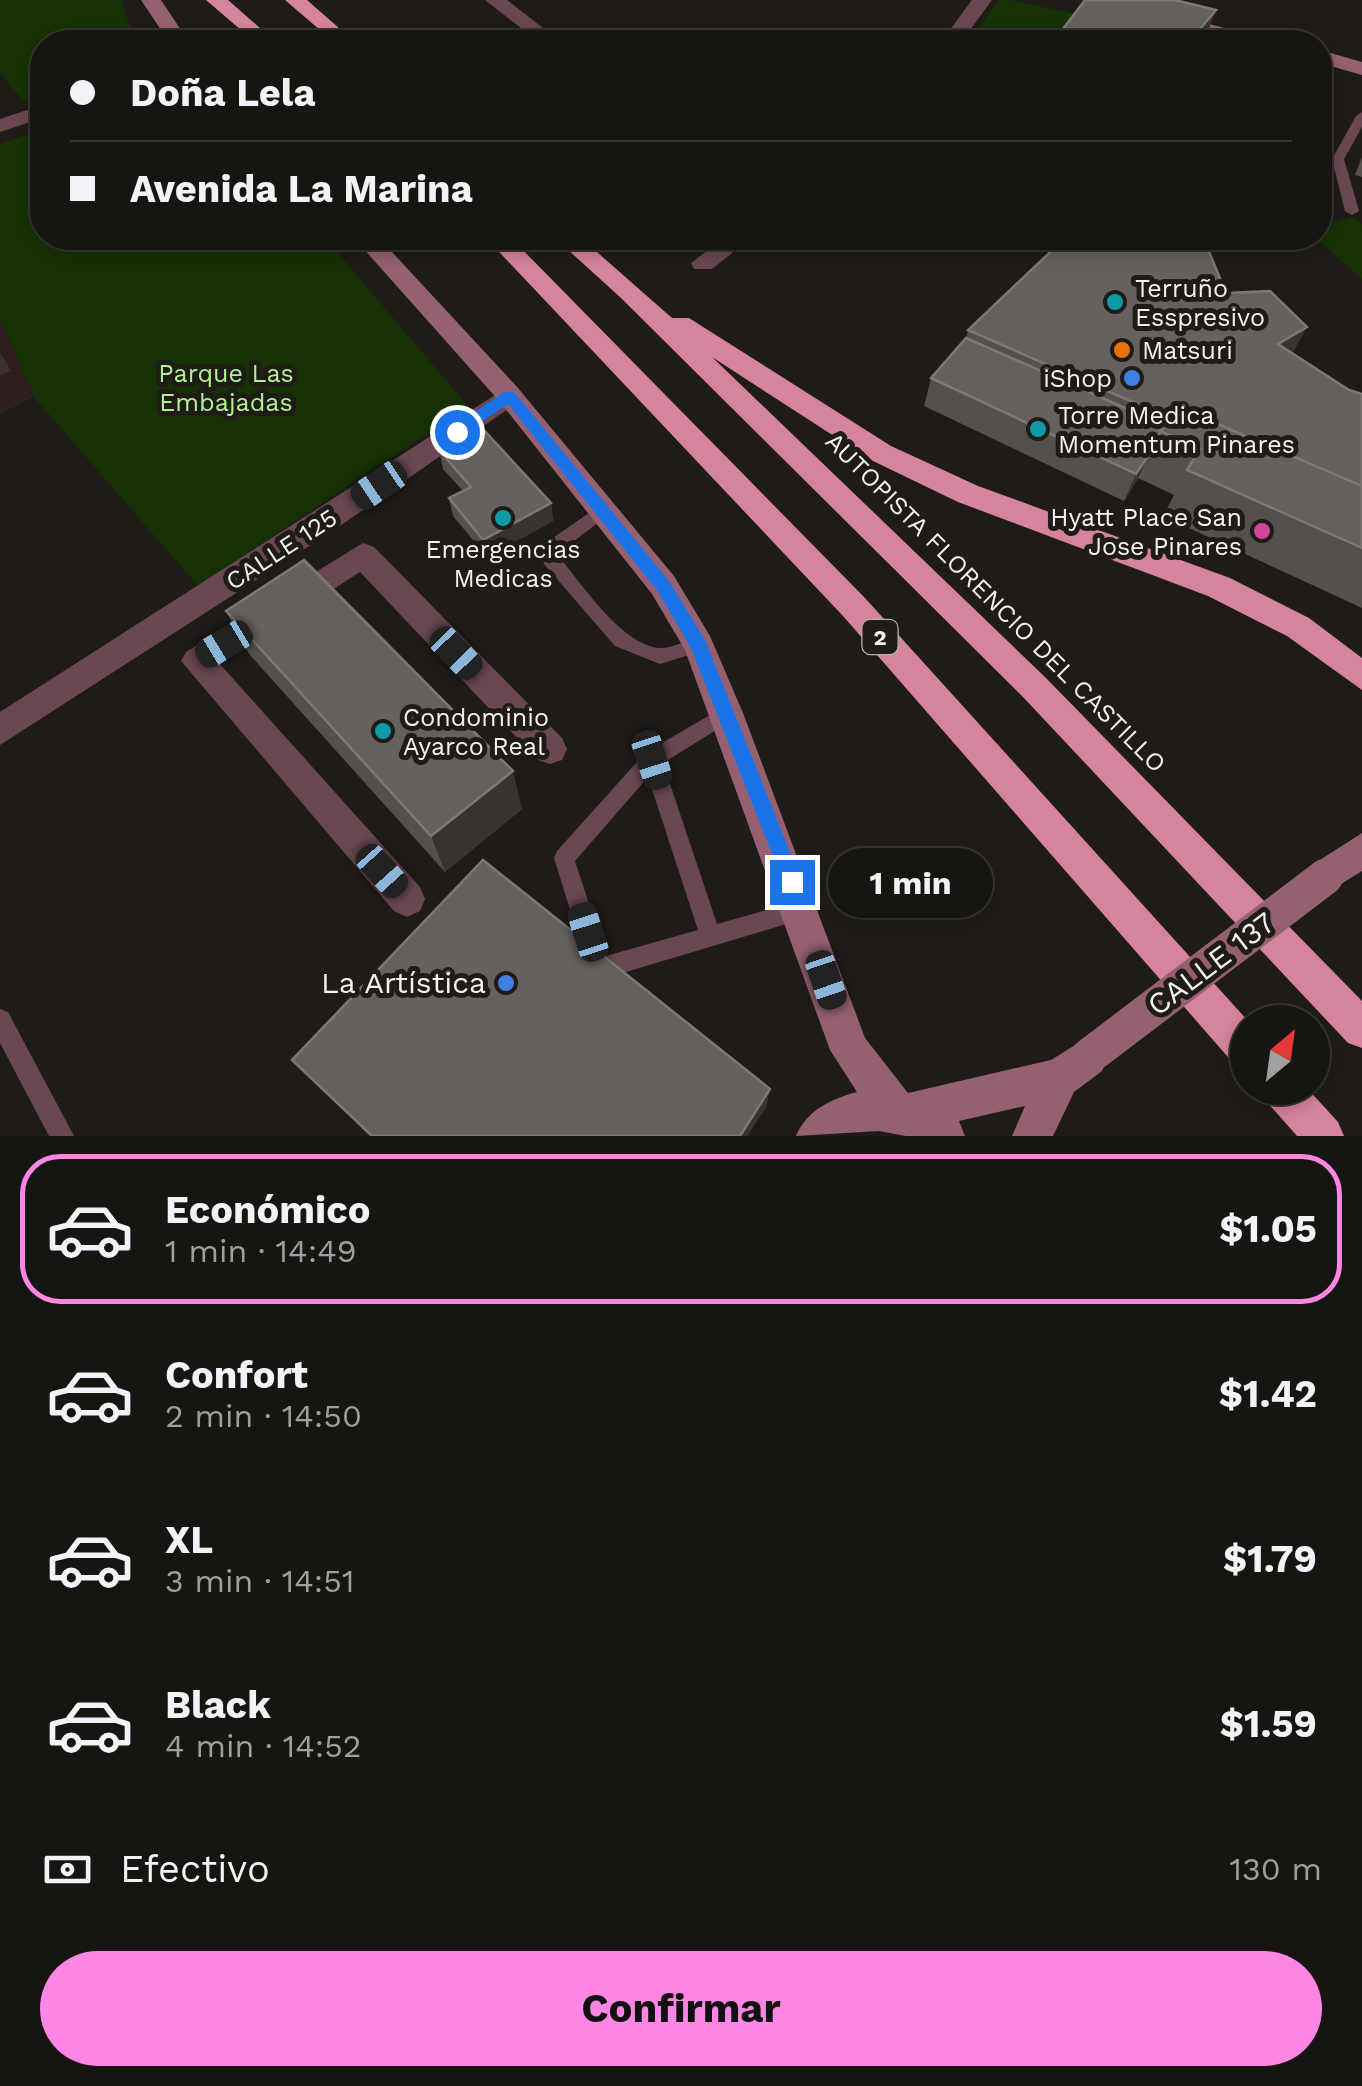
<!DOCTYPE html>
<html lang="es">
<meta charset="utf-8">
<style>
:root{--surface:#171512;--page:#242220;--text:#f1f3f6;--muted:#9e9f9f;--line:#363432;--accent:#fc86e3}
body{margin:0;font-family:"Work Sans",sans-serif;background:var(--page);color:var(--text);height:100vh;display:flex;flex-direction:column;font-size:38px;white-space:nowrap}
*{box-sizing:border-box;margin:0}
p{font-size:32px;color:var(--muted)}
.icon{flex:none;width:55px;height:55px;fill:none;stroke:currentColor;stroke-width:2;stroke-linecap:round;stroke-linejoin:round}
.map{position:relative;height:1136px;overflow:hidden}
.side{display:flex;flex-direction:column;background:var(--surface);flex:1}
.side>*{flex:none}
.hud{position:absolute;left:30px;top:30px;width:1302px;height:220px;border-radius:40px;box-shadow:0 5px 15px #0003,0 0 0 2px var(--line);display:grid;align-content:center;height:220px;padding:0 40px;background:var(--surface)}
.needle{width:65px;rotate:29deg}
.tools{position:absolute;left:1230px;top:1005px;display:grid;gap:20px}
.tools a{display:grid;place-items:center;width:100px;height:100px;border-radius:50%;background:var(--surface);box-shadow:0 5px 15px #0003,0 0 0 2px var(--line);font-size:50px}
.end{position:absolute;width:45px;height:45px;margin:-22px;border:12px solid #1a73e8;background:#fff;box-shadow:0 0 0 5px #fff}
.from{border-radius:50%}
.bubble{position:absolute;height:70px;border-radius:35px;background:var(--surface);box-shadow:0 5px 15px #0003,0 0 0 2px var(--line);font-size:32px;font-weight:700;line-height:70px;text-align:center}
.car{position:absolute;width:30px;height:60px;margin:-30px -15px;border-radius:12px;box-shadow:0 0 8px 2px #0007;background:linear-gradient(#222 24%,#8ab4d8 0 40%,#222 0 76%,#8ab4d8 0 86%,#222 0)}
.hud b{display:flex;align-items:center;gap:35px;height:95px;font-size:38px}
.hud b+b{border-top:2px solid var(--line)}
.hud i{width:25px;height:25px;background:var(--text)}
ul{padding:18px 0 0;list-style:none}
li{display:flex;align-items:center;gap:30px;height:150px;margin:0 20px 15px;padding:0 20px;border:5px solid transparent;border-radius:40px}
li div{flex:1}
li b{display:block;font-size:38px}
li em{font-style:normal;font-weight:700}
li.active{border-color:var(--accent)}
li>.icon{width:90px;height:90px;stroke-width:1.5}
.pay{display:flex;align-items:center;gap:25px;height:110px;padding:0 40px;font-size:38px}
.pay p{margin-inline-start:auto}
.cta{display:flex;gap:20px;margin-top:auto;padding:20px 40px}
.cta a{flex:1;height:115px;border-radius:60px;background:var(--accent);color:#111;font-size:40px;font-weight:700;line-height:115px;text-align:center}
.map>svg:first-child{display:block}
.education{fill:#301d20}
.green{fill:#163103}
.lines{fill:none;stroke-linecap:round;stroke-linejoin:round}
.lane{fill:#6a4852;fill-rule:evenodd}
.street{fill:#6a4852;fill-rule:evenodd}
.secondary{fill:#956070;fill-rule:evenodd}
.highway{fill:#d6839d;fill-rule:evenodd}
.secondary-bridge{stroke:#956070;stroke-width:36}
.wall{fill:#554f4d}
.shaded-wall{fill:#383331}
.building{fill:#66615f;stroke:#7c7875;stroke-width:2.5}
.route{fill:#1a73e8}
.culture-dot{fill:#0f9aa8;stroke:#1f1c18;stroke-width:4}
.food-dot{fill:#e8710a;stroke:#1f1c18;stroke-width:4}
.shop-dot{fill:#3f7fe0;stroke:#1f1c18;stroke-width:4}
.hotel-dot{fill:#d1479c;stroke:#1f1c18;stroke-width:4}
.labels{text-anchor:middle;stroke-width:10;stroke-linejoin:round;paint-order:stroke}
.shield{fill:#1f1c18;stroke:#b4b2ae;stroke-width:2.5}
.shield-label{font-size:22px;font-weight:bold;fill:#f4f2ef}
.poi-label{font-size:25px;fill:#f4f2ef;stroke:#1f1c18;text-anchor:start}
.park-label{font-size:25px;fill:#b2f092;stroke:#1f1c18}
.street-label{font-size:25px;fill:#f4f2ef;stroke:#1f1c18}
.near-street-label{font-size:30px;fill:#f4f2ef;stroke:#1f1c18}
.near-poi-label{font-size:30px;fill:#f4f2ef;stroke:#1f1c18;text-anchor:end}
</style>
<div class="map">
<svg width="1362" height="1136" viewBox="0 0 1362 1136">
<rect width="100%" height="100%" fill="#1f1c18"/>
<path class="education" d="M0 318 33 397 0 414Z"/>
<path class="green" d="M0 0H121L135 42H42V94L23 101 0 73Z
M999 0H1010L1090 17 1074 42H968Z
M42 129V238H325L468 406 198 586 34 397 0 318V144Z
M1353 217 1362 225V279L1316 238H1320V226Z"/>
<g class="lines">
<path class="lane" d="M1331 58 1341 61 1320 81V70Z
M1362 112V127L1344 159 1359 211 1352 215 1345 211 1332 159 1356 116Z
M602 504 610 510 608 515 561 551 559 557C583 585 621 644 659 648 675 649 689 636 705 640L708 645 705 650 660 664 615 646 544 564 541 559 547 542Z
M727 705 734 707 737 713 734 719 663 763 717 924 802 900 810 903 813 910 810 917 599 980 591 977 554 858 557 851 645 753ZM648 777 698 930 606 956 575 861Z
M0 1009 8 1012 74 1136H49L0 1043Z"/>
<path class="street" d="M485 0H507L561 42H539Z
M972 0H992L961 42H941Z
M42 105V118L0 132V119Z
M724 238H751L712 269H694L691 263Z
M509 386 522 395 518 402 337 528 0 745V712Z
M363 543 374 547 562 738 567 749 562 760 550 764 538 760 360 572 219 663 420 887 425 899 420 911 407 917 394 911 181 661 186 652Z"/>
<path class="secondary" d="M141 0H161L189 42H169Z
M1082 0H1116L1279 42H1246Z
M1320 50 1362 62V75L1320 63Z
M354 238H379L518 388 674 576 710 636 743 713 865 1038 908 1093 1051 1060 1088 1037 1102 1043 1108 1057 1102 1071 1074 1092 1053 1136H1012L1025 1106 959 1121 965 1136H906L879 1131 796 1136C807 1110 831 1099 857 1092L830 1050 685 650 652 594 500 402Z
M1362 833V871L1325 894 1312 889 1307 877 1312 865Z"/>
<path class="highway" d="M206 0H228L276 42H255Z
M285 0H307L355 42H334Z
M486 238H511L865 598 1249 1022 1248 1069 1234 1064 843 616Z
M555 238H581L672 318H689L891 446 978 486 1230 578 1309 618 1362 658V690L1287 636 1208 596 958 502 871 460 712 357 1045 677 1362 1001V1048L1348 1043 1023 697 621 298Z
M1261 1088H1307L1338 1122 1344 1136H1297L1267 1102Z"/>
<path class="secondary-bridge" d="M1088 1057 1325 877"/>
</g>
<path class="wall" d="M1362 157V177L1355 175Z
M1065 238H1212L1210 239 1208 249 1226 293 1292 353 1349 390 1362 394V608L1163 516 1174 495 1138 478 1124 501 924 406 931 378 966 338 968 330Z
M439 450 551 503 553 521 487 557 453 516 449 498 463 491 443 469Z
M226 611 522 809 445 872 249 654Z
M292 1060 770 1089 766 1107 747 1136H370Z"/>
<path class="shaded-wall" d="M1216 10 1204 42H1189Z
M1307 327 1288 362 1278 344Z
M0 352 11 371 0 375Z
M1150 453 1138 478 1124 501 1136 474Z
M551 503 553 521 487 557 483 540Z
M513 771 522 809 445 872 431 836Z
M770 1089 766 1107 747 1136H740Z"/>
<path class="building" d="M1085 0H1175L1216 10 1189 42H1053Z
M1065 238H1210L1208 249 1226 293 1270 291 1307 327 1278 344 1349 390 1362 394V486L1176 406 1169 418 968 330Z
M966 338 1164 425 1150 453 1136 474 931 378Z
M1176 406 1362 486V548L1187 470 1200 449 1160 431Z
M482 428 551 503 483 540 449 498 471 487 439 450Z
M304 560 513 771 431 836 226 611Z
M483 860 770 1089 740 1136H372L292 1060Z"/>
<path class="route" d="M504 392H514L669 581 705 640 802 882 799 889H786L691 648 657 590 508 404 462 435H452V428Z"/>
<g class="culture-dot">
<circle cx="1115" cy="302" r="10"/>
<circle cx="1038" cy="429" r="10"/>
<circle cx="503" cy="518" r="10"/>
<circle cx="383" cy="731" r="10"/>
</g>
<circle class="food-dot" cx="1122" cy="350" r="10"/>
<g class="shop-dot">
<circle cx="1132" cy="378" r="10"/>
<circle cx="506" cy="983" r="10"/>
</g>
<circle class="hotel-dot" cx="1262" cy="531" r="10"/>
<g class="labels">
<rect class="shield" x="862.5" y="620" width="35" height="34" rx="8"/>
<g class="shield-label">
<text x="880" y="645">2</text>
</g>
<g class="poi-label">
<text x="1135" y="297">Terruño<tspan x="1135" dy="29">Esspresivo</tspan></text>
<text x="1142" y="359">Matsuri</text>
<text x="1112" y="387" text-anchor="end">iShop</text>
<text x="1058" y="424">Torre Medica<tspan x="1058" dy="29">Momentum Pinares</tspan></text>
<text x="1242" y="526" text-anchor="end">Hyatt Place San<tspan x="1242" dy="29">Jose Pinares</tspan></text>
<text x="503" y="558" text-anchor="middle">Emergencias<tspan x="503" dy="29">Medicas</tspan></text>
<text x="403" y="726">Condominio<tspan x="403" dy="29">Ayarco Real</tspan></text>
</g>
<g class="park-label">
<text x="226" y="382">Parque Las<tspan x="226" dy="29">Embajadas</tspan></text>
</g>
<g class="street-label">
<text transform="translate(281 549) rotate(-33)" y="9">CALLE 125</text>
<text transform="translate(996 602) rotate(45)" y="9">AUTOPISTA FLORENCIO DEL CASTILLO</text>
</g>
<g class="near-street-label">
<text transform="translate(1211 964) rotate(-37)" y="10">CALLE 137</text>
</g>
<g class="near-poi-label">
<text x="486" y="993">La Artística</text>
</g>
</g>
</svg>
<div class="tools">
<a><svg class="needle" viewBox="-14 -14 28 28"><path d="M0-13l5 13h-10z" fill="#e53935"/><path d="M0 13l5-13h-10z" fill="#9e9f9f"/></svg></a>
</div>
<i class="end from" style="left:457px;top:432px"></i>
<i class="end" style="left:792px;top:882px"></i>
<div class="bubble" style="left:828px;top:848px;width:165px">1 min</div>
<i class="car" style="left:379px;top:485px;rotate:236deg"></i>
<i class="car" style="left:224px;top:644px;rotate:239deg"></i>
<i class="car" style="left:456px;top:653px;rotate:136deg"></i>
<i class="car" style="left:652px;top:760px;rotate:162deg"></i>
<i class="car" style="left:382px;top:871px;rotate:138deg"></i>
<i class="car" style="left:588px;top:932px;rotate:342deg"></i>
<i class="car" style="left:826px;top:980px;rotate:161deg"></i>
<div class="hud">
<b><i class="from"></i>Doña Lela</b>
<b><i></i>Avenida La Marina</b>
</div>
</div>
<section class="side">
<ul>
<li class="active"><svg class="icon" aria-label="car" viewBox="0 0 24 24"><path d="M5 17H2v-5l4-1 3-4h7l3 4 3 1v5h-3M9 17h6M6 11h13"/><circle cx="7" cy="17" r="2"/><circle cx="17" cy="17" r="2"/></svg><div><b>Económico</b><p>1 min · 14:49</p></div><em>$1.05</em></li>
<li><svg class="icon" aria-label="car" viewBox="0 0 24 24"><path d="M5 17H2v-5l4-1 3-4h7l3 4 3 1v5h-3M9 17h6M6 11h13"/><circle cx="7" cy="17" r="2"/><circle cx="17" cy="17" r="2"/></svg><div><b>Confort</b><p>2 min · 14:50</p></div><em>$1.42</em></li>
<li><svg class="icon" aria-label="car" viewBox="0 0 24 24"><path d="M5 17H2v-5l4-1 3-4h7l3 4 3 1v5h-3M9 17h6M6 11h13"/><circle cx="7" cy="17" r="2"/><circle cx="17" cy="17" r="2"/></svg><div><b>XL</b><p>3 min · 14:51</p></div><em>$1.79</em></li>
<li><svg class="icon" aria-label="car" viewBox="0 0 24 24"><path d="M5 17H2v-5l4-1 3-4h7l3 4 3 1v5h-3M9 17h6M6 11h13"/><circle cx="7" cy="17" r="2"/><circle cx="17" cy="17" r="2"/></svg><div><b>Black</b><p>4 min · 14:52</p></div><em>$1.59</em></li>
</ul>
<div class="pay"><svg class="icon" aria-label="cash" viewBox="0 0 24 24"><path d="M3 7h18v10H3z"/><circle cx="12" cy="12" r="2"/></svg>Efectivo<p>130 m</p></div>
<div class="cta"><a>Confirmar</a></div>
</section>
